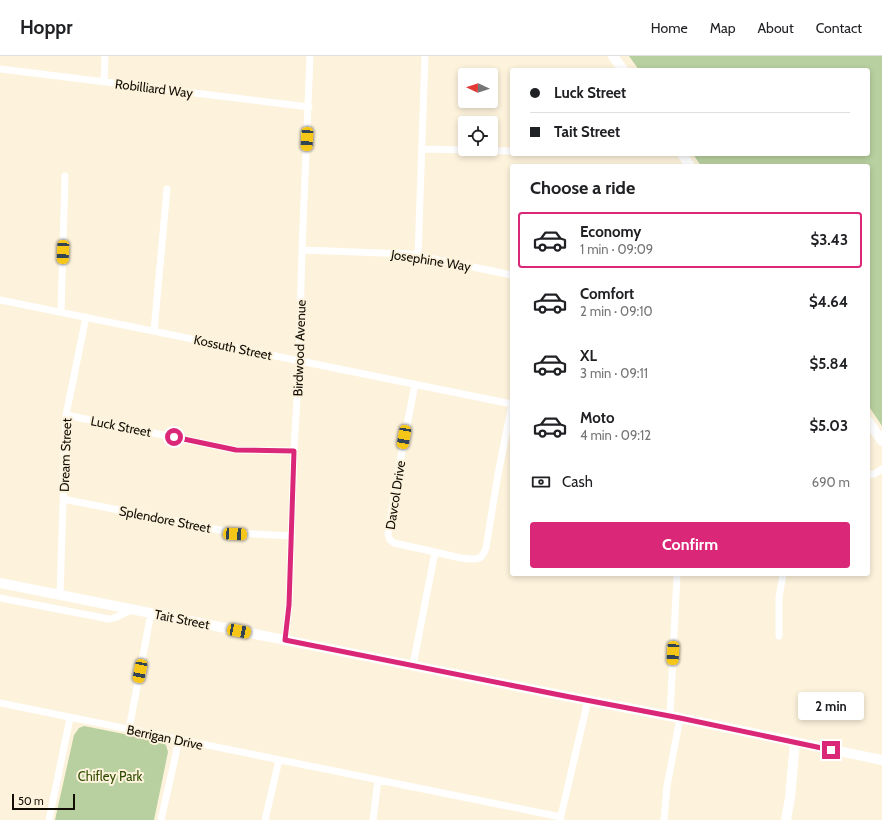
<!DOCTYPE html>
<meta charset="utf-8">
<style>
:root{--surface:#fff;--page:#f6f6f6;--text:#202124;--muted:#757577;--line:#e0e0e0;--accent:#db2777}
body{margin:0;font-family:Cabin,sans-serif;background:var(--page);color:var(--text);height:100vh;display:flex;flex-direction:column;font-size:15px;white-space:nowrap}
*{box-sizing:border-box;margin:0}
p{font-size:13px;color:var(--muted)}
.icon{flex:none;width:22px;height:22px;fill:none;stroke:currentColor;stroke-width:2;stroke-linecap:round;stroke-linejoin:round}
.map{position:relative;flex:1;overflow:hidden}
.side{position:absolute;left:510px;top:108px;width:360px;height:412px;display:flex;flex-direction:column;background:var(--surface);border-radius:4px;box-shadow:0 2px 6px #0003}
.side>*{flex:none}
.top-card{position:absolute;left:510px;top:12px;width:360px;height:88px;border-radius:4px;box-shadow:0 2px 6px #0003;display:grid;align-content:center;height:88px;padding:0 20px;background:var(--surface)}
.needle{width:26px;rotate:273deg}
.fabs{position:absolute;left:458px;top:12px;display:grid;gap:8px}
.fabs a{display:grid;place-items:center;width:40px;height:40px;border-radius:4px;background:var(--surface);box-shadow:0 2px 6px #0003;font-size:20px}
.scale{position:absolute;left:12px;bottom:10px;width:63px;box-sizing:border-box;padding-left:4px;border:2px solid #120d05;border-top:0;font-size:11px;line-height:14px;white-space:nowrap;color:#120d05;-webkit-text-stroke:3px #fdf2db;paint-order:stroke}
.end{position:absolute;width:18px;height:18px;margin:-9px;border:5px solid #db2777;background:#fff;box-shadow:0 0 0 2px #fff}
.from{border-radius:50%}
.bubble{position:absolute;height:28px;border-radius:4px;background:var(--surface);box-shadow:0 2px 6px #0003;font-size:13px;font-weight:800;line-height:28px;text-align:center}
.car{position:absolute;width:12px;height:24px;margin:-12px -6px;border-radius:5px;box-shadow:0 0 3px 1px #0007;background:linear-gradient(#f5c518 24%,#345 0 40%,#f5c518 0 76%,#345 0 86%,#f5c518 0)}
.top-card b{display:flex;align-items:center;gap:14px;height:38px;font-size:15px}
.top-card b+b{border-top:1px solid var(--line)}
.top-card i{width:10px;height:10px;background:var(--text)}
ul{padding:0;list-style:none}
li{display:flex;align-items:center;gap:12px;height:56px;margin:0 8px 6px;padding:0 12px;border:2px solid transparent;border-radius:4px}
li div{flex:1}
li b{display:block;font-size:15px}
li em{font-style:normal;font-weight:800}
li.on{border-color:var(--accent)}
li>.icon{width:36px;height:36px;stroke-width:1.5}
h2{padding:0 20px;font-size:18px;line-height:48px}
.pay{display:flex;align-items:center;gap:10px;height:44px;padding:0 20px;font-size:15px}
.pay p{margin-inline-start:auto}
.cta{display:flex;gap:8px;margin-top:auto;padding:8px 20px}
.cta a{flex:1;height:46px;border-radius:4px;background:var(--accent);color:#fff;font-size:16px;font-weight:800;line-height:46px;text-align:center}
header{display:flex;align-items:center;gap:24px;box-sizing:border-box;height:56px;padding:0 20px;background:var(--surface);border-bottom:1px solid var(--line)}
header strong{font-size:19px}
nav{display:flex;gap:22px;margin-inline-start:auto;font-size:14px}
.map>svg:first-child{display:block}
.green{fill:#b8d09f}
.lines{fill:none;stroke-linecap:round;stroke-linejoin:round}
.street{stroke:#fff;stroke-width:7}
.secondary{stroke:#fff;stroke-width:10}
.route{stroke:#db2777;stroke-width:5}
.labels{text-anchor:middle;stroke-width:4;stroke-linejoin:round;paint-order:stroke}
.street-label{font-size:13px;fill:#120d05;stroke:#fdf2db}
.park-label{font-size:13px;fill:#2f4b00;stroke:#fdf2db}
</style>
<header>
<strong>Hoppr</strong>
<nav><a>Home</a><a>Map</a><a>About</a><a>Contact</a></nav>
</header>
<div class="map">
<svg width="882" height="764" viewBox="0 0 882 764">
<rect width="100%" height="100%" fill="#fdf2db"/>
<path class="green" d="M629 0H882V370L868 349V110H701L693 98H868V14H639Z
M84 670 159 685 166 689 168 696 154 764H55L74 679 79 672Z"/>
<g class="lines">
<path class="street" d="M0 13 309 51
M104 25 105 0
M422 93 512 95
M302 194 409 198 512 219
M418 200 425 0
M0 244 512 348
M61 256 65 120
M154 275 167 133
M66 359 236 394 294 395
M868 419 874 418 882 413
M63 443 235 477 292 480
M435 496C445 498 470 506 479 502 483 501 484 496 486 492L498 418 512 348
M60 539 66 359 86 261
M0 542 109 563C117 563 123 557 131 554
M779 580V542L783 518
M285 584 289 549 294 395 299 305 302 194 310 0
M413 609 435 496 394 487 390 484 388 478 402 395 415 328
M0 647 561 761
M670 660 677 518
M129 673 151 557
M49 764 70 662
M161 764 179 684
M265 764 279 704
M373 764 378 724
M560 764 588 644
M664 764 667 730 680 662"/>
<path class="secondary" d="M613 0 623 14
M682 98 690 110
M868 365 882 385
M0 527 570 641 680 662 882 704
M786 764 790 742 795 686"/>
</g>
<g class="lines">
<path class="route" d="M174 381 236 394 294 395 289 549 285 584 570 641 680 662 831 694"/>
</g>
<g class="labels">
<g class="street-label">
<text transform="translate(154 32) rotate(7)" y="5">Robilliard Way</text>
<text transform="translate(431 204) rotate(9)" y="5">Josephine Way</text>
<text transform="translate(233 291) rotate(12)" y="5">Kossuth Street</text>
<text transform="translate(299 292) rotate(-88)" y="5">Birdwood Avenue</text>
<text transform="translate(121 370) rotate(11)" y="5">Luck Street</text>
<text transform="translate(65 399) rotate(-88)" y="5">Dream Street</text>
<text transform="translate(395 439) rotate(-81)" y="5">Davcol Drive</text>
<text transform="translate(165 463) rotate(11)" y="5">Splendore Street</text>
<text transform="translate(182 563) rotate(11)" y="5">Tait Street</text>
<text transform="translate(165 681) rotate(12)" y="5">Berrigan Drive</text>
</g>
<g class="park-label">
<text x="110" y="725">Chifley Park</text>
</g>
</g>
</svg>
<div class="fabs">
<a><svg class="needle" viewBox="-14 -14 28 28"><path d="M0-13l5 13h-10z" fill="#e53935"/><path d="M0 13l5-13h-10z" fill="#757577"/></svg></a>
<a><svg class="icon" aria-label="locate" viewBox="0 0 24 24"><circle cx="12" cy="12" r="6"/><path d="M12 2v4M12 18v4M2 12h4M18 12h4"/></svg></a>
</div>
<div class="scale">50 m</div>
<i class="end from" style="left:174px;top:381px"></i>
<i class="end" style="left:831px;top:694px"></i>
<div class="bubble" style="left:798px;top:636px;width:66px">2 min</div>
<i class="car" style="left:307px;top:83px;rotate:183deg"></i>
<i class="car" style="left:63px;top:196px;rotate:182deg"></i>
<i class="car" style="left:404px;top:381px;rotate:190deg"></i>
<i class="car" style="left:235px;top:478px;rotate:93deg"></i>
<i class="car" style="left:239px;top:575px;rotate:101deg"></i>
<i class="car" style="left:673px;top:597px;rotate:183deg"></i>
<i class="car" style="left:140px;top:615px;rotate:191deg"></i>
<div class="top-card">
<b><i class="from"></i>Luck Street</b>
<b><i></i>Tait Street</b>
</div>
<section class="side">
<h2>Choose a ride</h2>
<ul>
<li class="on"><svg class="icon" aria-label="car" viewBox="0 0 24 24"><path d="M5 17H2v-5l4-1 3-4h7l3 4 3 1v5h-3M9 17h6M6 11h13"/><circle cx="7" cy="17" r="2"/><circle cx="17" cy="17" r="2"/></svg><div><b>Economy</b><p>1 min · 09:09</p></div><em>$3.43</em></li>
<li><svg class="icon" aria-label="car" viewBox="0 0 24 24"><path d="M5 17H2v-5l4-1 3-4h7l3 4 3 1v5h-3M9 17h6M6 11h13"/><circle cx="7" cy="17" r="2"/><circle cx="17" cy="17" r="2"/></svg><div><b>Comfort</b><p>2 min · 09:10</p></div><em>$4.64</em></li>
<li><svg class="icon" aria-label="car" viewBox="0 0 24 24"><path d="M5 17H2v-5l4-1 3-4h7l3 4 3 1v5h-3M9 17h6M6 11h13"/><circle cx="7" cy="17" r="2"/><circle cx="17" cy="17" r="2"/></svg><div><b>XL</b><p>3 min · 09:11</p></div><em>$5.84</em></li>
<li><svg class="icon" aria-label="car" viewBox="0 0 24 24"><path d="M5 17H2v-5l4-1 3-4h7l3 4 3 1v5h-3M9 17h6M6 11h13"/><circle cx="7" cy="17" r="2"/><circle cx="17" cy="17" r="2"/></svg><div><b>Moto</b><p>4 min · 09:12</p></div><em>$5.03</em></li>
</ul>
<div class="pay"><svg class="icon" aria-label="cash" viewBox="0 0 24 24"><path d="M3 7h18v10H3z"/><circle cx="12" cy="12" r="2"/></svg>Cash<p>690 m</p></div>
<div class="cta"><a>Confirm</a></div>
</section>
</div>
